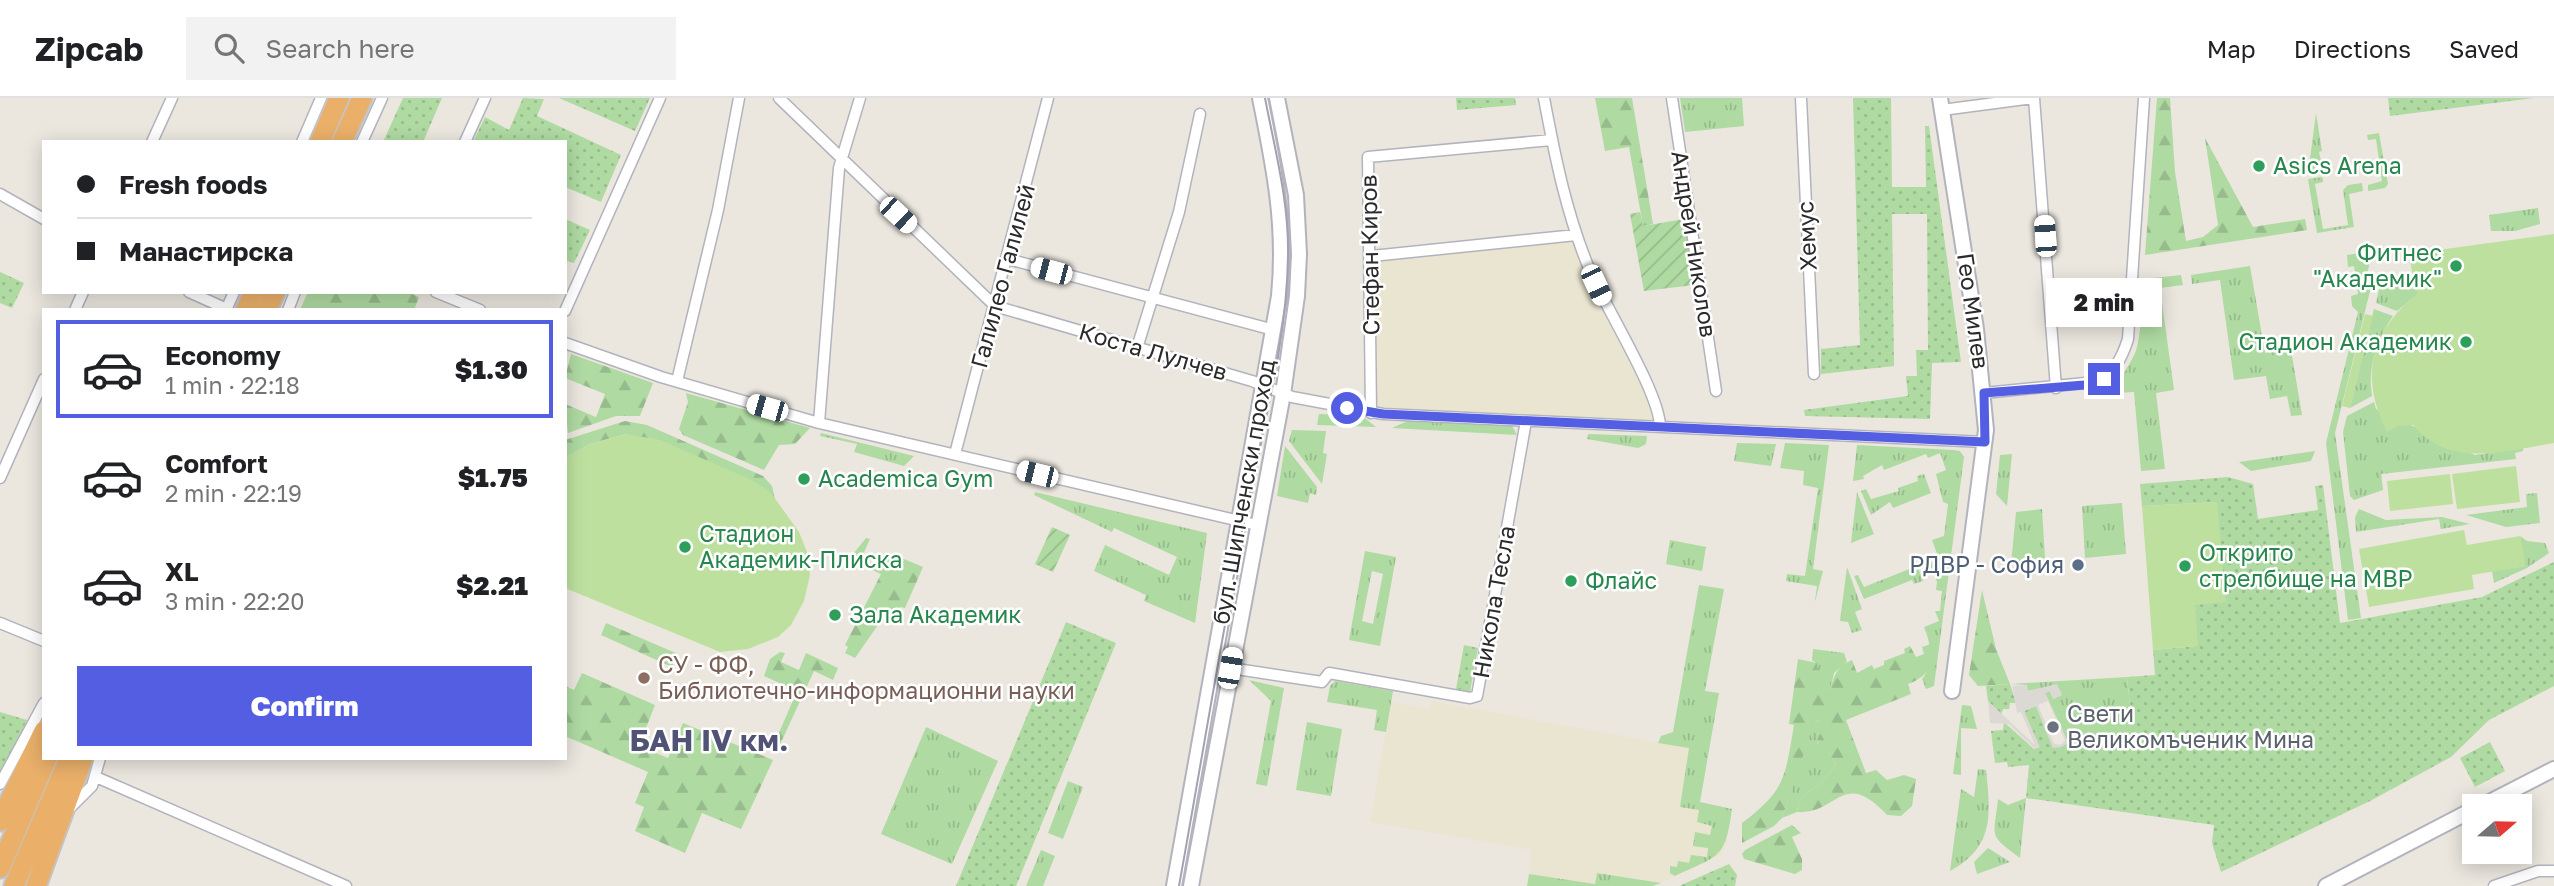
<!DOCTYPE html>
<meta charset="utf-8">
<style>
:root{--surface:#fff;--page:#f2f2f2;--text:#202124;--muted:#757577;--line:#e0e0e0;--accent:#535ee3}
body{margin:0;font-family:"Golos Text",sans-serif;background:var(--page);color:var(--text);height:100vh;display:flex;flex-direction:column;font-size:26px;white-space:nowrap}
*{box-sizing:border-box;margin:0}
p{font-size:23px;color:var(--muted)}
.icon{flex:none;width:38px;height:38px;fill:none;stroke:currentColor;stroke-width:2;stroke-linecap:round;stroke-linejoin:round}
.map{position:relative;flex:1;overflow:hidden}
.panel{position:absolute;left:42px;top:210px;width:525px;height:452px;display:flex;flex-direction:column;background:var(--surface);border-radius:0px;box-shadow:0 4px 18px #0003}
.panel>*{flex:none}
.banner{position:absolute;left:42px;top:42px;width:525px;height:154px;border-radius:0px;box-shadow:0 4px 18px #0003;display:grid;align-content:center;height:154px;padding:0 35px;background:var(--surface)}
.needle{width:46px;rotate:70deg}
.fabs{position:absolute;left:2462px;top:696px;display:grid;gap:14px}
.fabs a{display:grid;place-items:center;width:70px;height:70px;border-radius:0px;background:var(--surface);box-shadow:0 4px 18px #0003;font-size:35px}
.end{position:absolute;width:32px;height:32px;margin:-16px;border:9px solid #535ee3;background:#fff;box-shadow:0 0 0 4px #fff}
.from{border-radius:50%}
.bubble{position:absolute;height:49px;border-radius:0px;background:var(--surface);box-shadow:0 4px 18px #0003;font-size:23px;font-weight:800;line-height:49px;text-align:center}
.car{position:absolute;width:21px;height:42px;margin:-21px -10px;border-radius:9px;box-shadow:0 0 5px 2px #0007;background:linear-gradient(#fff 24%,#345 0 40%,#fff 0 76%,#345 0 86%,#fff 0)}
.banner b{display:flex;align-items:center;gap:24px;height:66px;font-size:26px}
.banner b+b{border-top:2px solid var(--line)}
.banner i{width:18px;height:18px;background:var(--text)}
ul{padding:12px 0 0;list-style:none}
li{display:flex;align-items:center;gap:21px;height:98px;margin:0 14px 10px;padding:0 21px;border:4px solid transparent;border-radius:0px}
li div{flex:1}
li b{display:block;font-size:26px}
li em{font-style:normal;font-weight:800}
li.on{border-color:var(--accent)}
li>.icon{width:63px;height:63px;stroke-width:1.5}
.action{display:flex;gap:14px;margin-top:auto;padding:14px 35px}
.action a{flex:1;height:80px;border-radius:0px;background:var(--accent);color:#fff;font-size:28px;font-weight:800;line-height:80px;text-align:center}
header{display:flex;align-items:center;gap:42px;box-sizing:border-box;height:98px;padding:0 35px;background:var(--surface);border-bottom:2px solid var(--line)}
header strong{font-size:33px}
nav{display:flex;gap:38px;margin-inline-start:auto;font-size:24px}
.search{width:490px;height:63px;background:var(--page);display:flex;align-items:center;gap:18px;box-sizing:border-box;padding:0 24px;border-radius:0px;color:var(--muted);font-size:26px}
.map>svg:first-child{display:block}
.education{fill:#eae5d0}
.grass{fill:url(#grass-tufts);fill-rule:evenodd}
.forest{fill:url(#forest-firs)}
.park{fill:url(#park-dots)}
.garden{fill:url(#garden-furrows)}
.pitch{fill:#bde09f}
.plaza{fill:#dcd9d5;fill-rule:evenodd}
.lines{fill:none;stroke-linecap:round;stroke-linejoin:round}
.street-casing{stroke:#b2b3bd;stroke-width:13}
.secondary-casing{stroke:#b2b3bd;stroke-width:18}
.highway-casing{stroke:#c4c4c4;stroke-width:23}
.street{stroke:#fff;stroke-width:10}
.secondary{stroke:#fff;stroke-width:14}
.highway{stroke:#eab06a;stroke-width:19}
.tram{stroke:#a2a2b2;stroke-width:2}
.route{stroke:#535ee3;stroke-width:9}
.leisure-dot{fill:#2e9e5b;stroke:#fff;stroke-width:2.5}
.service-dot{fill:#5c6f8a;stroke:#fff;stroke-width:2.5}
.education-dot{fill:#8d6e63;stroke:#fff;stroke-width:2.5}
.worship-dot{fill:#6b7280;stroke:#fff;stroke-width:2.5}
.labels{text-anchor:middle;stroke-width:5;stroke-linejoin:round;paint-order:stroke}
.leisure-label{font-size:23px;fill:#27864d;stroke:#fff;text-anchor:start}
.street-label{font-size:23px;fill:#2b2b2b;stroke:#fff}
.service-label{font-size:23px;fill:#4e5e75;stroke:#fff;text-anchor:end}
.education-label{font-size:23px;fill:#785e54;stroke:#fff;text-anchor:start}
.worship-label{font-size:23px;fill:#5b616d;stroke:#fff;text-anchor:start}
.district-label{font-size:30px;font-weight:bold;fill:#515376;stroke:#fff}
</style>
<header>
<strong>Zipcab</strong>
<div class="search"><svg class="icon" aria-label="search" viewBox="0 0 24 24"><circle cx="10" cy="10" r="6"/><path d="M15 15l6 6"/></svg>Search here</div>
<nav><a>Map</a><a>Directions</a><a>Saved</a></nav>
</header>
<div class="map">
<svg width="2554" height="788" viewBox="0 0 2554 788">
<defs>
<pattern id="grass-tufts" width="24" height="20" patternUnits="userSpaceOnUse" patternTransform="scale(1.75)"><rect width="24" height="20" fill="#afdaa2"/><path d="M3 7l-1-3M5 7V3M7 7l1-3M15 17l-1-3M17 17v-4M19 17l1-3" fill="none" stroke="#97bb8c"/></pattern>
<pattern id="forest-firs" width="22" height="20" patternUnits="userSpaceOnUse" patternTransform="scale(1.75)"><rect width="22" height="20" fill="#afdaa2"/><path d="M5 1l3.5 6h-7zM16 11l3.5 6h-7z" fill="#97bb8c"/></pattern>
<pattern id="park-dots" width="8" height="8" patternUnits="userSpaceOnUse" patternTransform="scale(1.75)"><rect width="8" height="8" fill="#afdaa2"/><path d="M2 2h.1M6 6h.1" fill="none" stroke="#97bb8c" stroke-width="1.8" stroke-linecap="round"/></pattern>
<pattern id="garden-furrows" width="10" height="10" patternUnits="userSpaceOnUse" patternTransform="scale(1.75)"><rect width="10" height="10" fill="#afdaa2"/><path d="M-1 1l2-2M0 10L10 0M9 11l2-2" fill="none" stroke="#97bb8c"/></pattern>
</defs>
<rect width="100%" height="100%" fill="#ebe7df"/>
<path class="education" d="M1576 137 1640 276 1660 329 1371 315 1372 158Z
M1431 603 1689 650 1686 666 1699 712 1722 727 1728 744 1720 757 1661 785 1597 775 1595 786 1529 776 1532 752 1370 724 1391 604 1429 611Z"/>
<path class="grass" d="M1680 0H1742L1744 28 1685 34Z
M2316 15 2322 53 2319 54 2322 68H2326L2327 73 2308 76Z
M2379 35 2388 86 2385 90 2368 93V87L2382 83 2376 41 2368 42 2367 37Z
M2322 79 2323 84 2315 86 2323 131 2348 127 2343 92 2348 87 2362 85 2363 93 2349 96 2354 129 2317 135 2308 81Z
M2538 110 2540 126 2515 133H2491L2489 117Z
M2373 153 2365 183 2372 185 2335 335 2361 520 2348 522 2326 345 2358 214 2352 208 2351 198 2358 196 2354 168 2348 169 2347 157Z
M2250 168 2265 255 2291 252 2302 317 2291 318 2287 298 2270 301 2266 278 2234 282 2220 182 2192 186 2191 177Z
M2181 177 2183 187 2160 190 2174 292 2156 295 2165 371 2141 373 2134 294 2117 295C2117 280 2133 265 2137 249 2142 227 2142 203 2143 181Z
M2380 187 2415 191 2419 195 2397 213 2376 205Z
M2374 211 2393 218C2377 241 2367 269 2372 298L2350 310Z
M2374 304 2376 311 2475 357 2523 350V353L2515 355 2516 361 2381 376 2383 392 2354 402 2350 398 2343 334 2347 318Z
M1319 316 1362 318 1376 329 1317 327Z
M1410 322 1511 326 1517 337 1392 330Z
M1292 332 1326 333 1323 355 1327 356 1322 386 1289 343Z
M821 335 914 358 904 368 854 354 857 346 820 338Z
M1588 336 1647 338 1646 346 1638 350 1587 341Z
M1737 345 1776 346 1771 368 1734 363Z
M1785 345 1829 347 1813 471 1823 473 1815 504 1817 488 1786 483 1787 476 1805 478 1818 390 1803 387 1804 373 1780 370Z
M1857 347 1954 352 1960 353 1964 359 1934 588 1926 591 1922 581C1934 567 1931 545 1924 529L1939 523 1935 513H1940L1942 493 1936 492 1937 484 1929 465 1939 461 1932 442 1944 438 1948 406 1943 404 1936 376 1946 372 1940 355 1928 360 1926 356 1884 372 1882 367 1863 378 1864 381 1853 383Z
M1285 348 1317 389 1316 397 1310 395 1308 405 1277 398Z
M2315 353 2311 363 2251 373 2239 364Z
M2012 356 2007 408 1996 396 2000 357Z
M1924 376 1931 395 1893 410 1890 404 1871 417 1861 393 1866 391 1871 401 1899 393 1898 390 1918 383 1917 378Z
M1035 394 1207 435 1195 525 1144 503 1146 497 1094 473 1105 447 1169 477 1177 459 1114 430 1112 434 1034 397Z
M1857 394 1874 436 1851 445Z
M2537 395 2540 425 2506 429 2466 417 2527 409 2526 396Z
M2122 405 2126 456 2085 460 2082 408Z
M2042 411 2045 460 2011 466 2016 414Z
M2359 411 2386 422 2442 419 2470 426 2441 431 2439 421 2356 434 2355 419Z
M2520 438 2527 443 2545 445 2549 455 2527 470 2494 485 2492 473 2525 468Z
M1670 442 1706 449 1702 473 1666 466Z
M1365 453 1396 459 1380 548 1349 542ZM1372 473 1383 476 1373 526 1362 523Z
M1916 464 1923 483 1914 486 1912 482 1864 501 1854 478 1858 477 1864 489 1912 470 1911 466Z
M1847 469 1862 511 1855 514 1862 532 1852 535 1848 524 1840 523Z
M1699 487 1724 491 1705 593 1719 595 1700 704 1732 711C1725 762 1719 757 1675 778L1670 775V768L1677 769 1678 763 1689 765 1691 757 1707 759 1708 750 1693 748 1695 734 1710 737 1712 728 1697 724 1699 712 1680 709 1689 650 1658 645 1661 638 1673 634Z
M1813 551 1844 555 1847 564 1834 575 1830 592 1820 595 1817 566 1812 562Z
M2127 579 2131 618 2139 623 2133 638 2111 647 2079 651 2068 644 2045 595 2050 593 2053 601 2061 597 2057 587 2027 593V587L2010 586Z
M1249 582 1284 590 1267 688 1256 686 1271 603Z
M1335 583 1393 593 1386 634 1374 632 1377 612 1327 604 1330 588Z
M1962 607 1971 608 1977 631 1961 630V677L1953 676Z
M1814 622 1822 624 1823 636 1817 645 1828 653 1836 667C1831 672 1826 680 1821 685 1808 696 1801 693 1797 714L1782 720Z
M1307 624 1342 631 1331 698 1296 692Z
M926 629 998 663 952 766 881 736Z
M1978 671 1986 672C1991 717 1994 749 1950 773L1961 691 1974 699Z
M1068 683 1083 689 1063 741 1048 735Z
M2026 700 2020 760C1987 736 1994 740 1998 701L2008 707Z
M1988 750 2010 764 1977 776 1974 764Z
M1041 752 1055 758 1043 788H1026Z
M1597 775 1661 785 1653 788H1527L1529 776 1595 786Z"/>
<path class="forest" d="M1595 0H1632L1653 126 1643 128 1629 49 1605 53Z
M2157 0H2170L2175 74 2186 143 2203 139 2218 127 2205 40 2253 129 2305 121 2307 132 2145 157Z
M308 194H408L419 199 414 212H300Z
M571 256 653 285 640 318H616L568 335 565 306 596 319 605 296 565 280Z
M686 295 810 330 795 346 779 347 764 372 683 337 679 331 688 304Z
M625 323 647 327 763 378 772 388 775 401 626 336 590 346 565 360V342Z
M866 440 870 441 861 461 880 469 887 454 923 469 905 510 900 509 894 521 880 524 855 560 845 555 848 549 845 547 881 476 849 461Z
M1982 492 1996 551 2010 586 1978 588 1969 577Z
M606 525 678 556 672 569 601 537Z
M1931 546C1933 568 1929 578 1908 586L1911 596 1846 622 1866 675 1876 672 1887 682 1904 677 1916 681 1912 708 1901 718 1887 717C1842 669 1838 717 1797 714 1801 693 1808 696 1821 685 1826 680 1831 672 1836 667L1828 653 1817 652C1817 642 1823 635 1822 624L1815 622 1782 720 1774 728 1742 745V725C1786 692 1785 679 1794 627L1789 626 1798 561 1817 565 1821 594 1830 592C1834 578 1837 568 1852 562L1857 575 1872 567 1874 571 1884 567V563L1905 555 1904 551 1910 548 1916 559 1924 556 1922 549Z
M780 554 785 555 781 564 799 572 806 555 838 570 833 582 814 573 777 653 772 651 797 593 764 578 770 561Z
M582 575 655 607 639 648 668 660 683 625 773 662 741 731 702 715 685 755 635 733 644 709 635 705 648 674 565 638V588L574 592Z
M1792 727 1801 735 1792 739 1802 761V772L1795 776 1744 761 1742 756 1745 752Z"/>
<path class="park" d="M403 0H442L423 44H383Z
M523 0 544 1 537 18 621 57 601 104 565 89V44H473L485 19 509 32Z
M559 0H650L635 33Z
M1456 0H1515L1516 7 1457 12Z
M1853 0H1891L1892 89H1926L1925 28H1929L1961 264 1932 265 1930 321 1805 318 1804 312 1908 298 1906 278H1917L1916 252H1928L1927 116H1892L1894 268 1821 276V251L1860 247Z
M2388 0H2534L2390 18Z
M565 121 590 132 574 165 565 162Z
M0 174 24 185 12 210 0 205Z
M2228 379 2253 386 2258 421 2318 412 2315 388 2323 387 2340 525 2482 499 2554 464V588L2489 622 2451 659 2370 703 2221 774 2212 745 2214 727 2026 700 2029 667 2008 669 2007 664 1995 665 1991 633 2003 632 2004 624 2034 651 2039 649 2024 613 2036 608 2053 650 2068 644C2085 655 2116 648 2133 637L2127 579 2155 577 2153 552 2197 548 2195 507 2217 404 2142 408 2140 386Z
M1066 524 1116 545 1016 788H956Z
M1464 547 1478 550 1470 594 1456 591Z
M2010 586 2016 605H2010L2009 611H2003L2001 617 1988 603 1986 588Z
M0 614 27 622 1 676H0Z
M2490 644 2505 673 2475 689 2460 660Z
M1729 766 1737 777 1735 788H1679Z"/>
<path class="garden" d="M1640 114 1643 128 1684 121 1694 187 1644 193 1630 116Z
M1052 429 1070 437 1053 474 1035 466Z"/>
<path class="pitch" d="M2554 136V345C2505 353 2449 371 2413 327L2398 328 2387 334C2359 278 2370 234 2418 195L2415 191 2409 156Z
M2365 216 2373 218 2350 310 2342 308Z
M626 336 660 342 752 382 771 395 799 434 807 454 810 477 804 503 791 527 778 539 748 551 720 554 565 490V360L590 346Z
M2516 368 2520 404 2457 411 2452 376Z
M2450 376 2453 406 2390 413 2387 383Z
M2217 404 2226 504 2195 507 2198 548 2153 552 2142 408Z
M2464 432 2467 447 2520 438 2526 468 2472 477 2474 491 2369 509 2359 451Z"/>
<path class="plaza" d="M2057 586 2062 597 2053 601 2050 593 2045 595 2068 644 2062 649 2053 650 2036 608 2024 613 2040 649 2035 651 2009 626 1990 625 1988 603 2035 647 2021 614 2017 615 2012 588 2027 587 2028 593ZM2048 603 2065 642 2061 647 2054 646 2038 607Z"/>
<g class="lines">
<defs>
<path id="street" d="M779 0 995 208 1252 283 1292 299 1383 316 1985 344
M1544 0C1555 59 1567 119 1591 175 1607 212 1660 296 1660 329
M1672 0 1716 293
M1801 0 1814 276
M2034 0 2056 290
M1942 12 2033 0
M152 44 172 0
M302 44 321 0
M362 44 382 0
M465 44 485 0
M0 96 44 121
M1372 158 1576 137
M1008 161 1274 232
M189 194 227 211
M436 194 480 212
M75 212 83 194
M226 212 234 194
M288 212 295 194
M565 213 660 0
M565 245 661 279 819 325 1257 427
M1137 250 1179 114 1200 16
M677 283 718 112 739 0
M1984 295 2095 284C2114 276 2122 260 2128 241L2144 0
M1371 315 1368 59 1552 42
M819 325 839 70 860 0
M955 356 1048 0
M0 380 44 281
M0 525 44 543
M1230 570 1322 584 1329 575 1470 600 1477 598 1526 323
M96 679 346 788
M0 686 44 605
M71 709 92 688 100 660
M2494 788 2538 773H2554"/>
<path id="secondary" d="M1940 0 1976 231 1986 332 1952 593
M2480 709 2554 671
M1174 788 1279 198C1286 128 1274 69 1260 0
M1191 788 1283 296 1297 198 1299 156 1296 97 1277 0
M2326 788 2474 711"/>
<path id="highway" d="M320 44 339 0
M342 44 362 0
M246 212 254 194
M267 212 275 194
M0 723 44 633
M0 770 47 660
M14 788 69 660
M36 788 83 660"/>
</defs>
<use href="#street" class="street-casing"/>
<use href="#secondary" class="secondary-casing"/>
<use href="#highway" class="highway-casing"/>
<use href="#street" class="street"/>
<use href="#secondary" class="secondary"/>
<use href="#highway" class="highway"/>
<path class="tram" d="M1179 788C1201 666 1221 544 1244 423 1261 336 1287 247 1288 157 1289 104 1275 52 1265 0"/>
</g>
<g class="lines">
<path class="route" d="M1347 310 1383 316 1985 344 1984 295 2084 287 2104 281"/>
</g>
<g class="leisure-dot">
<circle cx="2259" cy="68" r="7"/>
<circle cx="2456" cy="168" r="7"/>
<circle cx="2466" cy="244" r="7"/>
<circle cx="804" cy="381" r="7"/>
<circle cx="685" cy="449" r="7"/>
<circle cx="2185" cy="468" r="7"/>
<circle cx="1571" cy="483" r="7"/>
<circle cx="835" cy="517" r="7"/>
</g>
<circle class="service-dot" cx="2078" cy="467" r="7"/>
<circle class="education-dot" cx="644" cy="580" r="7"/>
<circle class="worship-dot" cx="2053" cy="629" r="7"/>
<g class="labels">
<g class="leisure-label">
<text x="2273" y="76">Asics Arena</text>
<text x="2442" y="163" text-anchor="end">Фитнес<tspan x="2442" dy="26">"Академик"</tspan></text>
<text x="2452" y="252" text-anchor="end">Стадион Академик</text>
<text x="818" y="389">Academica Gym</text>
<text x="699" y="444">Стадион<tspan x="699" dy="26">Академик-Плиска</tspan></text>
<text x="2199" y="463">Открито<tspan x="2199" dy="26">стрелбище на МВР</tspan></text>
<text x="1585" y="491">Флайс</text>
<text x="849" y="525">Зала Академик</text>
</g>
<g class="street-label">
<text transform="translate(1807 138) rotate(-93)" y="8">Хемус</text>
<text transform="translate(1694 146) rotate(81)" y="8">Андрей Николов</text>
<text transform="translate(1370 157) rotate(-91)" y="8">Стефан Киров</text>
<text transform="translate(1003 178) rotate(-75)" y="8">Галилео Галилей</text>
<text transform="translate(1973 213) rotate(82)" y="8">Гео Милев</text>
<text transform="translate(1153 254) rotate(16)" y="8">Коста Лулчев</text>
<text transform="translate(1244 394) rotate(-80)" y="8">бул. Шипченски проход</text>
<text transform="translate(1494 504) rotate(-80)" y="8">Никола Тесла</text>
</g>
<g class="service-label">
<text x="2064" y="475">РДВР - София</text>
</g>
<g class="education-label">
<text x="658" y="575">СУ - ФФ,<tspan x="658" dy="26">Библиотечно-информационни науки</tspan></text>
</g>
<g class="worship-label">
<text x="2067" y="624">Свети<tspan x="2067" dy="26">Великомъченик Мина</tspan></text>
</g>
<g class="district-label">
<text x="709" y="653">БАН IV км.</text>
</g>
</g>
</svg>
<div class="fabs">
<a><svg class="needle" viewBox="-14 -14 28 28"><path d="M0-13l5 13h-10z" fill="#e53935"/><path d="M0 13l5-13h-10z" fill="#757577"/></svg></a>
</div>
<i class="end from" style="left:1347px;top:310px"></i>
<i class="end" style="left:2104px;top:281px"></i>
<div class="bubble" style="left:2046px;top:180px;width:116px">2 min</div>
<i class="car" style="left:898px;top:117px;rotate:133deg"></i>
<i class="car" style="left:2045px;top:138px;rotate:356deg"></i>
<i class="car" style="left:1051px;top:173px;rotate:285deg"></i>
<i class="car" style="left:1596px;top:187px;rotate:155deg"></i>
<i class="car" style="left:767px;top:310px;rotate:286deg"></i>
<i class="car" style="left:1037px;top:376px;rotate:284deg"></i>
<i class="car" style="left:1230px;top:570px;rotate:10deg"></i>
<div class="banner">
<b><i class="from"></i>Fresh foods</b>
<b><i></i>Манастирска</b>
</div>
<section class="panel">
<ul>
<li class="on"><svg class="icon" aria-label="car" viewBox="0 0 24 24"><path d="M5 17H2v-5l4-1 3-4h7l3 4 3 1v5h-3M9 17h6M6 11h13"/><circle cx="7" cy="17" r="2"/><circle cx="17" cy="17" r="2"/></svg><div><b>Economy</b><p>1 min · 22:18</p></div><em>$1.30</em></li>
<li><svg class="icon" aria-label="car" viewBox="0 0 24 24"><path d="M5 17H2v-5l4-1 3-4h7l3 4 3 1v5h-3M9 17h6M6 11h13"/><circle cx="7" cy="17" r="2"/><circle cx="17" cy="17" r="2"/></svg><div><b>Comfort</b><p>2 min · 22:19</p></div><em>$1.75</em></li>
<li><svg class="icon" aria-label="car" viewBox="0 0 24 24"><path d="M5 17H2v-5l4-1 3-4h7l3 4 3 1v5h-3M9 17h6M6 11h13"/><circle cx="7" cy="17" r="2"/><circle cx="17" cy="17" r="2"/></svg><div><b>XL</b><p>3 min · 22:20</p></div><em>$2.21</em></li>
</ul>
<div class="action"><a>Confirm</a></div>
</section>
</div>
